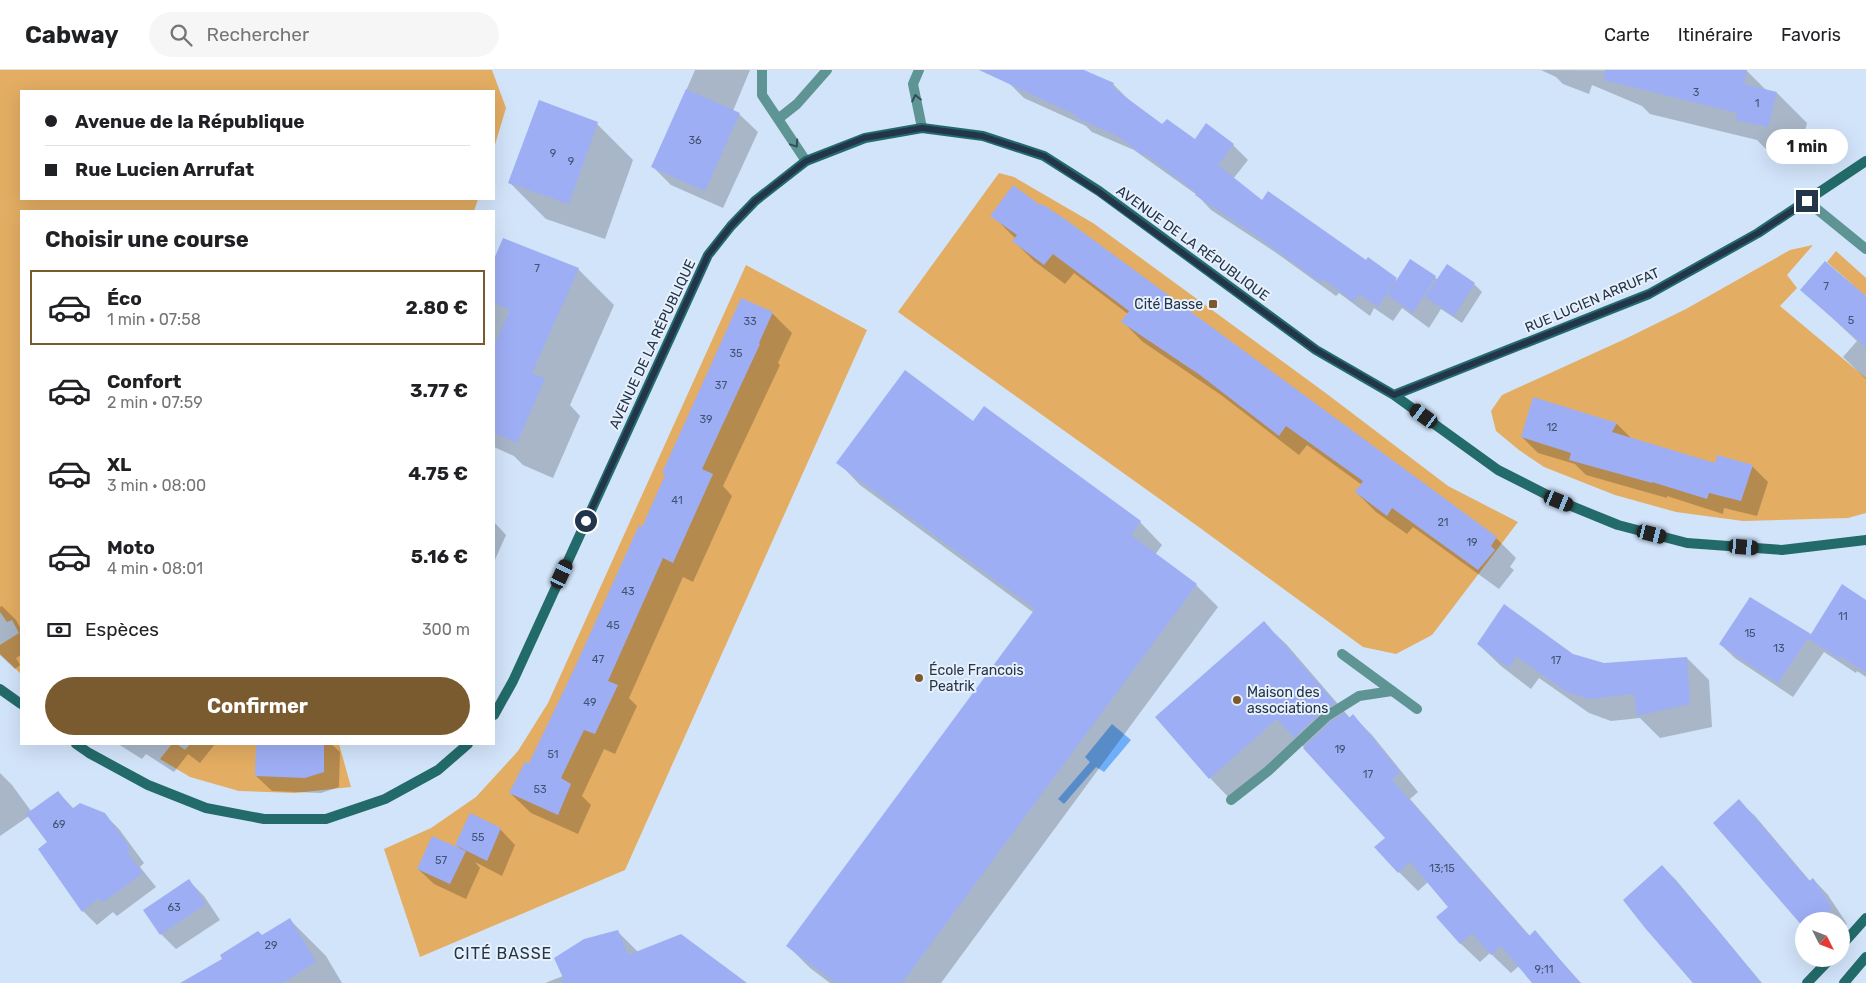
<!DOCTYPE html>
<html lang="fr">
<meta charset="utf-8">
<style>
:root{--surface:#fff;--page:#f6f6f6;--text:#202124;--muted:#757577;--line:#e0e0e0;--accent:#7a5b30}
body{margin:0;font-family:Rubik,sans-serif;background:var(--page);color:var(--text);height:100vh;display:flex;flex-direction:column;font-size:19px;white-space:nowrap}
*{box-sizing:border-box;margin:0}
p{font-size:16px;color:var(--muted)}
.icon{flex:none;width:28px;height:28px;fill:none;stroke:currentColor;stroke-width:2;stroke-linecap:round;stroke-linejoin:round}
.map{position:relative;flex:1;overflow:hidden}
.side{position:absolute;left:20px;top:140px;width:475px;height:535px;display:flex;flex-direction:column;background:var(--surface);border-radius:0px;box-shadow:0 5px 20px #0002}
.side>*{flex:none}
.top-card{position:absolute;left:20px;top:20px;width:475px;height:110px;border-radius:0px;box-shadow:0 5px 20px #0002;display:grid;align-content:center;height:110px;padding:0 25px;background:var(--surface)}
.needle{width:32px;rotate:132deg}
.tools{position:absolute;left:1795px;top:842px;display:grid;gap:10px}
.tools a{display:grid;place-items:center;width:55px;height:55px;border-radius:50%;background:var(--surface);box-shadow:0 5px 20px #0002;font-size:25px}
.end{position:absolute;width:22px;height:22px;margin:-11px;border:6px solid #23354a;background:#fff;box-shadow:0 0 0 2px #fff}
.from{border-radius:50%}
.bubble{position:absolute;height:35px;border-radius:18px;background:var(--surface);box-shadow:0 5px 20px #0002;font-size:16px;font-weight:700;line-height:35px;text-align:center}
.car{position:absolute;width:15px;height:30px;margin:-15px -8px;border-radius:6px;box-shadow:0 0 4px 1px #0007;background:linear-gradient(#222 24%,#8ab4d8 0 40%,#222 0 76%,#8ab4d8 0 86%,#222 0)}
.top-card b{display:flex;align-items:center;gap:18px;height:48px;font-size:19px}
.top-card b+b{border-top:1px solid var(--line)}
.top-card i{width:12px;height:12px;background:var(--text)}
ul{padding:0;list-style:none}
li{display:flex;align-items:center;gap:15px;height:75px;margin:0 10px 8px;padding:0 15px;border:2px solid transparent;border-radius:0px}
li div{flex:1}
li b{display:block;font-size:19px}
li em{font-style:normal;font-weight:700}
li.active{border-color:var(--accent)}
li>.icon{width:45px;height:45px;stroke-width:1.5}
h2{padding:0 25px;font-size:22px;line-height:60px}
.pay{display:flex;align-items:center;gap:12px;height:55px;padding:0 25px;font-size:19px}
.pay p{margin-inline-start:auto}
.button{display:flex;gap:10px;margin-top:auto;padding:10px 25px}
.button a{flex:1;height:58px;border-radius:30px;background:var(--accent);color:#fff;font-size:20px;font-weight:700;line-height:58px;text-align:center}
header{display:flex;align-items:center;gap:30px;box-sizing:border-box;height:70px;padding:0 25px;background:var(--surface);border-bottom:1px solid var(--line)}
header strong{font-size:24px}
nav{display:flex;gap:28px;margin-inline-start:auto;font-size:18px}
.search{width:350px;height:45px;background:var(--page);display:flex;align-items:center;gap:12px;box-sizing:border-box;padding:0 18px;border-radius:28px;color:var(--muted);font-size:19px}
.map>svg:first-child{display:block}
.green{fill:#e3ad63}
.water{fill:#6faffa}
.shadow{fill:#0003}
.building{fill:#9eaef4}
.lines{fill:none;stroke-linecap:round;stroke-linejoin:round}
.lane{stroke:#5e9493;stroke-width:10}
.street{stroke:#5e9493;stroke-width:10}
.secondary{stroke:#236b6a;stroke-width:10}
.oneway{stroke:#324d5c}
.route{stroke:#23354a;stroke-width:6}
.poi-dot{fill:#7a5b30;stroke:#e7f0fb;stroke-width:2}
.labels{text-anchor:middle;stroke-width:4;stroke-linejoin:round;paint-order:stroke}
.number-label{font-size:11px;fill:#425374}
.street-label{font-size:14px;fill:#23354a;stroke:#e7f0fb}
.poi-label{font-size:14px;fill:#23354a;stroke:#e7f0fb;text-anchor:start}
.quarter-label{font-size:16px;letter-spacing:1px;fill:#23354a;stroke:#e7f0fb}
</style>
<header>
<strong>Cabway</strong>
<div class="search"><svg class="icon" aria-label="search" viewBox="0 0 24 24"><circle cx="10" cy="10" r="6"/><path d="M15 15l6 6"/></svg>Rechercher</div>
<nav><a>Carte</a><a>Itinéraire</a><a>Favoris</a></nav>
</header>
<div class="map">
<svg width="1866" height="913" viewBox="0 0 1866 913">
<rect width="100%" height="100%" fill="#d2e4fa"/>
<path class="green" d="M0 0H492L506 38 494 78V21H21V129H478L474 141H21V604L0 584V575L19 563 12 550 7 552 0 542Z
M999 103 1014 107 1093 153 1327 324 1448 416 1518 452 1432 565 1396 584 1363 577 1196 455 898 242Z
M1813 175 1787 205 1797 218 1780 236 1866 308V443L1848 448 1743 451 1676 442 1615 425 1544 397 1519 380 1496 361 1491 341 1502 325 1625 269 1686 239 1790 180Z
M1836 181 1866 208V236L1851 213 1827 192Z
M746 195 867 260 625 800 420 887 384 779 431 758 476 727 518 681 548 633Z
M172 674H177L185 680 190 674H339L351 717 295 723 239 721 190 707 160 689Z"/>
<path class="water" d="M1112 654 1131 670 1104 702 1096 697 1064 734 1058 729 1090 692 1085 687Z"/>
<path class="shadow" d="M695 0H750L733 41 739 44 758 62 723 138 671 115 653 97Z
M1010 0H1081L1113 14 1128 29 1162 56 1195 71 1233 75 1248 90 1233 109 1262 132 1397 211 1435 207 1438 210 1448 196 1474 214 1482 222 1462 253 1441 239 1429 258 1402 238 1393 251 1374 238 1370 246 1339 223 1336 226 1275 182 1211 140 1197 125 1134 80 1092 62 1086 56 1024 28 1009 13Z
M1541 0 1747 1 1766 20 1777 23 1807 53 1799 87 1767 80 1757 70 1650 44 1642 36 1592 15 1589 24 1563 14 1556 7Z
M539 32 597 54 633 90 605 169 546 149 510 113Z
M1040 137 1064 150 1496 468 1516 488 1510 497 1514 500 1499 519 1413 457 1407 464 1376 442 1356 422 1362 415 1307 375 1299 385 1221 325 1143 272 1123 252 1128 244 1074 203 1065 214 1034 191 1014 171 1016 169 992 145Z
M504 169 578 199 614 235 570 335 580 346 553 408 523 395 514 386 494 377V192Z
M1802 220 1866 230V309L1843 287 1857 271Z
M772 243 792 263 778 293 780 295 723 416 732 426 693 512 683 507 629 628 637 636 615 684 604 679 582 726 591 735 578 764 531 743 510 723 530 695 642 458Z
M1534 328 1617 354 1632 369 1716 394 1752 396 1768 412 1757 446 1724 438 1723 444 1667 426V428L1586 405 1575 394 1538 383 1522 367Z
M838 392 1140 452 1162 475 1155 485 1196 515 1218 537 941 913H830L810 898 788 876 1034 543 860 415Z
M494 452 506 465 494 492Z
M1866 531V607L1857 601 1856 603 1824 582 1793 627 1736 589 1720 574 1810 565 1811 567Z
M2 536 16 550 21 559V585L16 588 20 595 15 599 0 585V537Z
M1264 553 1287 575 1350 648 1353 646 1372 665 1418 722 1410 729 1530 866 1535 862 1581 913H1534L1519 896 1511 903 1490 883 1480 892 1460 873 1450 837 1428 812 1418 821 1399 802 1387 768 1299 672 1232 731 1210 708 1157 648Z
M1478 574 1573 585 1604 595 1687 588 1709 610 1712 657 1660 668 1640 648 1611 651 1589 643 1539 608 1531 619 1501 596Z
M118 674H215L200 693 188 684 174 702 146 684 142 689Z
M258 674H331L340 682 339 717 321 723 272 721 256 706Z
M0 703 12 715 31 741 58 722 74 739 104 744 119 759 144 793 140 797 156 817 117 846 113 842 97 855 83 841 49 773 29 746 0 766Z
M1739 731 1755 746 1810 811 1813 809 1828 825 1847 854 1841 859V851H1804Z
M500 759 515 775 502 806 475 792 480 798 466 829 434 814 418 799 463 781 456 775Z
M1662 796 1676 810 1762 913H1693L1625 831Z
M189 811 204 826 220 850 176 879 161 864Z
M290 850 326 886 342 913H183Z
M617 861 638 882 741 913H545L563 906 575 875 600 865Z"/>
<path class="building" d="M979 0H1084L1114 13 1112 17 1162 54 1167 49 1195 69 1206 53 1234 74 1218 95 1262 130 1268 121 1366 190 1368 187 1397 208 1378 237 1358 224 1354 232 1323 209 1321 213 1258 167 1195 125 1197 123 1145 84 1142 85 1118 66 1075 47 1076 45Z
M1605 0H1747L1744 14 1777 22 1768 57 1736 50 1737 43 1604 10Z
M686 19 740 43 705 121 651 97Z
M539 30 598 52 569 134 508 113Z
M1013 115 1040 135 1042 134 1065 149 1497 467 1491 476 1495 480 1478 500 1392 438 1387 446 1355 422 1363 411 1286 356 1279 366 1200 305 1121 252 1129 241 1053 184 1044 195 1012 171 1017 165 990 146Z
M503 168 579 198 532 303 545 309 517 373 494 363V276L510 240 494 233V189Z
M1410 189 1436 206 1413 243 1387 225Z
M1825 191 1866 226V277L1800 220Z
M1447 194 1475 213 1454 246 1425 227Z
M741 228 773 242 759 273 760 274 702 399 713 404 673 493 663 488 608 611 618 615 595 664 584 660 561 708 571 714 558 745 509 723 525 692 529 693 575 597 639 455 642 457 665 405 662 403Z
M905 300 973 351 984 336 1141 451 1131 465 1197 514 902 913H836L786 876 1035 539 836 393Z
M1533 327 1617 353 1612 362 1715 393 1717 385 1753 395 1741 431 1709 423 1707 429 1652 412V413L1569 390 1571 383 1521 367Z
M1842 514 1866 530V602L1841 587 1840 589 1808 569Z
M1750 527 1811 564 1778 613 1719 574Z
M1504 534 1573 584 1604 593 1687 587 1690 634 1637 646 1634 624 1588 629 1565 621 1516 586 1509 598 1477 574Z
M1264 551 1335 633 1322 641 1294 668 1277 649 1209 709 1155 647Z
M1345 643 1349 648 1353 644 1400 702 1392 710 1529 866 1535 860 1580 913H1532L1501 876 1491 885 1472 863 1460 874 1436 847 1448 837 1410 792 1398 803 1374 777 1385 768 1303 678 1331 651Z
M256 674H324V702L305 708 255 706Z
M58 721 72 739 80 733 105 743 131 779 127 782 143 803 102 833 99 828 82 842 38 779 47 772 26 744Z
M1739 729 1809 811 1813 808 1832 838 1817 851H1804V858L1713 753Z
M470 743 501 758 487 791 455 775Z
M432 766 466 781 450 814 417 799Z
M1662 795 1718 860 1761 913H1693L1645 858 1623 830Z
M189 809 206 834 160 865 143 840Z
M290 848 316 892 283 913H180L222 889 220 885 258 861 262 865Z
M618 860 628 885 681 864 747 913H561V911L564 910 554 888 584 869Z"/>
<g class="lines">
<path class="lane" d="M1342 584 1417 639"/>
<path class="street" d="M762 0V25L806 91
M919 0 913 14 922 58
M778 49 797 34 827 0
M1807 131 1866 179
M1231 730 1268 701 1327 646 1359 626 1392 621"/>
<path class="secondary" d="M1394 325 1649 224 1758 163 1866 91
M0 619 21 634
M494 645 513 611 708 185 731 156 755 131 806 91 865 68 922 58 983 66 1044 86 1099 121 1316 280 1394 325 1498 400 1559 431 1618 455 1687 473 1782 480 1866 470
M76 674 89 683 148 715 206 738 264 749H326L385 729 438 700 468 674
M1841 876 1866 848
M1807 913 1830 889
M1844 913 1866 887"/>
</g>
<defs><path id="oneway-chevron" d="M-2-3.5L2.5 0L-2 3.5" fill="none" stroke-width="1.6" stroke-linecap="round" stroke-linejoin="round" transform="scale(1.25)"/></defs>
<g class="oneway">
<use href="#oneway-chevron" transform="translate(916 28) rotate(-102)"/>
<use href="#oneway-chevron" transform="translate(795 74) rotate(56)"/>
</g>
<g class="lines">
<path class="route" d="M586 451 708 185 731 156 755 131 806 91 864 68 922 58 982 66 1044 86 1099 122 1316 280 1394 325 1649 224 1758 163 1807 131"/>
</g>
<g class="poi-dot">
<rect x="1208" y="229" width="10" height="10" rx="2.5"/>
<circle cx="919" cy="608" r="5"/>
<circle cx="1237" cy="630" r="5"/>
</g>
<g class="labels">
<g class="number-label">
<text x="1696" y="26">3</text>
<text x="1757" y="37">1</text>
<text x="695" y="74">36</text>
<text x="553" y="87">9</text>
<text x="571" y="95">9</text>
<text x="537" y="202">7</text>
<text x="1826" y="220">7</text>
<text x="1851" y="254">5</text>
<text x="750" y="255">33</text>
<text x="736" y="287">35</text>
<text x="721" y="319">37</text>
<text x="706" y="353">39</text>
<text x="1552" y="361">12</text>
<text x="677" y="434">41</text>
<text x="1443" y="456">21</text>
<text x="1472" y="476">19</text>
<text x="628" y="525">43</text>
<text x="1843" y="550">11</text>
<text x="613" y="559">45</text>
<text x="1750" y="567">15</text>
<text x="1779" y="582">13</text>
<text x="598" y="593">47</text>
<text x="1556" y="594">17</text>
<text x="590" y="636">49</text>
<text x="1340" y="683">19</text>
<text x="553" y="688">51</text>
<text x="1368" y="708">17</text>
<text x="540" y="723">53</text>
<text x="59" y="758">69</text>
<text x="478" y="771">55</text>
<text x="441" y="794">57</text>
<text x="1442" y="802">13;15</text>
<text x="174" y="841">63</text>
<text x="271" y="879">29</text>
<text x="1544" y="903">9;11</text>
</g>
<g class="street-label">
<text transform="translate(1193 173) rotate(36)" y="5">AVENUE DE LA RÉPUBLIQUE</text>
<text transform="translate(1592 230) rotate(-23)" y="5">RUE LUCIEN ARRUFAT</text>
<text transform="translate(652 274) rotate(-65)" y="5">AVENUE DE LA RÉPUBLIQUE</text>
</g>
<g class="poi-label">
<text x="1203" y="239" text-anchor="end">Cité Basse</text>
<text x="929" y="605">École Francois<tspan x="929" dy="16">Peatrik</tspan></text>
<text x="1247" y="627">Maison des<tspan x="1247" dy="16">associations</tspan></text>
</g>
<g class="quarter-label">
<text x="503" y="889">CITÉ BASSE</text>
</g>
</g>
</svg>
<div class="tools">
<a><svg class="needle" viewBox="-14 -14 28 28"><path d="M0-13l5 13h-10z" fill="#e53935"/><path d="M0 13l5-13h-10z" fill="#757577"/></svg></a>
</div>
<i class="end from" style="left:586px;top:451px"></i>
<i class="end" style="left:1807px;top:131px"></i>
<div class="bubble" style="left:1766px;top:59px;width:82px">1 min</div>
<i class="car" style="left:1424px;top:346px;rotate:306deg"></i>
<i class="car" style="left:1559px;top:431px;rotate:112deg"></i>
<i class="car" style="left:1652px;top:464px;rotate:104deg"></i>
<i class="car" style="left:1744px;top:477px;rotate:95deg"></i>
<i class="car" style="left:562px;top:504px;rotate:25deg"></i>
<div class="top-card">
<b><i class="from"></i>Avenue de la République</b>
<b><i></i>Rue Lucien Arrufat</b>
</div>
<section class="side">
<h2>Choisir une course</h2>
<ul>
<li class="active"><svg class="icon" aria-label="car" viewBox="0 0 24 24"><path d="M5 17H2v-5l4-1 3-4h7l3 4 3 1v5h-3M9 17h6M6 11h13"/><circle cx="7" cy="17" r="2"/><circle cx="17" cy="17" r="2"/></svg><div><b>Éco</b><p>1 min · 07:58</p></div><em>2.80 €</em></li>
<li><svg class="icon" aria-label="car" viewBox="0 0 24 24"><path d="M5 17H2v-5l4-1 3-4h7l3 4 3 1v5h-3M9 17h6M6 11h13"/><circle cx="7" cy="17" r="2"/><circle cx="17" cy="17" r="2"/></svg><div><b>Confort</b><p>2 min · 07:59</p></div><em>3.77 €</em></li>
<li><svg class="icon" aria-label="car" viewBox="0 0 24 24"><path d="M5 17H2v-5l4-1 3-4h7l3 4 3 1v5h-3M9 17h6M6 11h13"/><circle cx="7" cy="17" r="2"/><circle cx="17" cy="17" r="2"/></svg><div><b>XL</b><p>3 min · 08:00</p></div><em>4.75 €</em></li>
<li><svg class="icon" aria-label="car" viewBox="0 0 24 24"><path d="M5 17H2v-5l4-1 3-4h7l3 4 3 1v5h-3M9 17h6M6 11h13"/><circle cx="7" cy="17" r="2"/><circle cx="17" cy="17" r="2"/></svg><div><b>Moto</b><p>4 min · 08:01</p></div><em>5.16 €</em></li>
</ul>
<div class="pay"><svg class="icon" aria-label="cash" viewBox="0 0 24 24"><path d="M3 7h18v10H3z"/><circle cx="12" cy="12" r="2"/></svg>Espèces<p>300 m</p></div>
<div class="button"><a>Confirmer</a></div>
</section>
</div>
